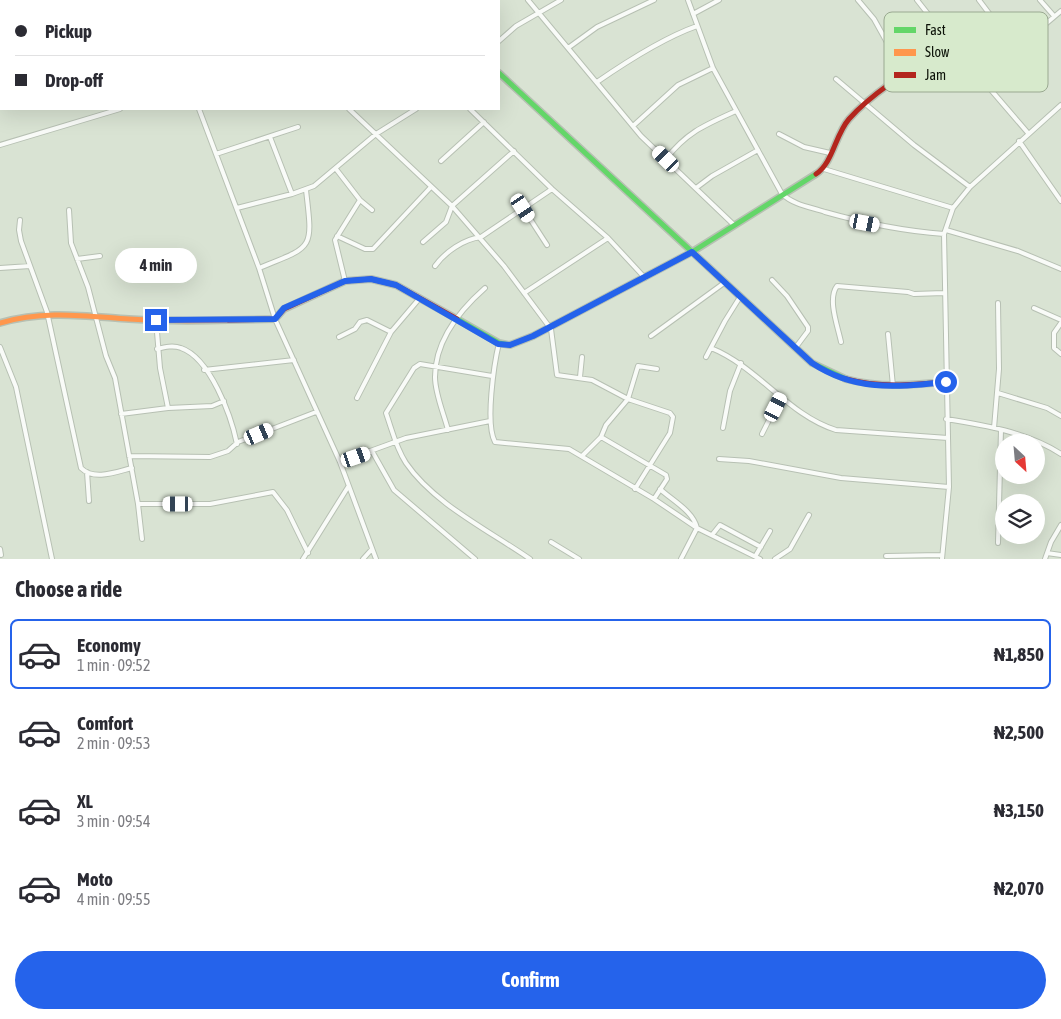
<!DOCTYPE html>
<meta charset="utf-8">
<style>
:root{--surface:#fff;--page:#f7f7f7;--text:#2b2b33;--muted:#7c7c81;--line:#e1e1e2;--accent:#2563eb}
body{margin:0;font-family:"Asap Condensed",sans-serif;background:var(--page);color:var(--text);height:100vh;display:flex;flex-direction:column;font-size:19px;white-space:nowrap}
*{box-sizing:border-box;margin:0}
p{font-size:16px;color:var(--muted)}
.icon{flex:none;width:28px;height:28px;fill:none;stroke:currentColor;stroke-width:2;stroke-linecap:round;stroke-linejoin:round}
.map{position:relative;height:559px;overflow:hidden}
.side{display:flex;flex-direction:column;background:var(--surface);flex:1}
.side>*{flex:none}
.top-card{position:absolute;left:0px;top:0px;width:500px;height:110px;box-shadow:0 5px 20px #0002;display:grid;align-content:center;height:110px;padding:0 15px;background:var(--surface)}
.needle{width:32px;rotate:154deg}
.buttons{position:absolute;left:995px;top:434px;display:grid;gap:10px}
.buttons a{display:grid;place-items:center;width:50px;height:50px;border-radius:50%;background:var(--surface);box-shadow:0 5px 20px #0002;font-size:25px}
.end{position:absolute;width:22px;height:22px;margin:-11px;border:6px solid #2563eb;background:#fff;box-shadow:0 0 0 2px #fff}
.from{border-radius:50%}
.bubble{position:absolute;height:35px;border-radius:18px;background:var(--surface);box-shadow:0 5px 20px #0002;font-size:16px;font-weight:700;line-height:35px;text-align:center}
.car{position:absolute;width:15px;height:30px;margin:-15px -8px;border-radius:6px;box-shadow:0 0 4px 1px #0007;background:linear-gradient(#fff 24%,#345 0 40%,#fff 0 76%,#345 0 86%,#fff 0)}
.top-card b{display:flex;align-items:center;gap:18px;height:48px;font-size:19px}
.top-card b+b{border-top:1px solid var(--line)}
.top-card i{width:12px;height:12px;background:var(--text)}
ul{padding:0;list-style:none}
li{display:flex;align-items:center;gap:15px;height:70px;margin:0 10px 8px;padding:0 5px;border:2px solid transparent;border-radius:8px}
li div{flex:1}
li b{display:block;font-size:19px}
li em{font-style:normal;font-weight:700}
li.on{border-color:var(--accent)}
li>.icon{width:45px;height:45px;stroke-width:1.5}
h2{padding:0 15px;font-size:22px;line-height:60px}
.action{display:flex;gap:10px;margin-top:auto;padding:10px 15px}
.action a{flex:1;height:58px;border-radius:30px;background:var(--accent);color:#fff;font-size:20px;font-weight:700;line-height:58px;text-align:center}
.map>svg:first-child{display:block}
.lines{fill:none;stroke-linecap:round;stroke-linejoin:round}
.street-casing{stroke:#b7c0b3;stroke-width:6}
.fast-casing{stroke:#b7c0b3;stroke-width:8}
.slow-casing{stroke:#b7c0b3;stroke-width:8}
.jam-casing{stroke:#b7c0b3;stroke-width:8}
.street{stroke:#f9fbf8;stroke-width:4}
.fast{stroke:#63d668;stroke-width:5}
.slow{stroke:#ff974d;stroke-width:5}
.jam{stroke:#b3261e;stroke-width:5}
.route{stroke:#2563eb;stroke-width:6}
.key{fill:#d7eacc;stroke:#9aa991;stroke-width:1}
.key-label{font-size:14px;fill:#0b1107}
</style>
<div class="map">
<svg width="1061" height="559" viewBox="0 0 1061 559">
<rect width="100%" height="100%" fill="#d9e3d3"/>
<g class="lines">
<defs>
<path id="street" d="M157 0 158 1
M334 0V1
M423 0 424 1
M528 0 641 136 734 225
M688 0 713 68 782 194C794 205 810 207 825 212 864 223 903 231 944 234
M858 0 874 19 904 73
M917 0 954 47 1028 133
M979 0 1016 49
M1040 0 1054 16
M203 1 208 0
M693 14 719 0
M499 41 516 26 561 0
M568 48 597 27 654 0
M836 79 914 145 970 187
M597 82C626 62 663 38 697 26
M984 83 1016 49 1061 11
M199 109 259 268 275 319 340 462 376 559
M349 109 452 206 504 266 551 329 557 375 592 380 628 399 670 413 673 417 670 433 635 489
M470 109 552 189 608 238 645 278
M633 126 678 85 713 68
M779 134 804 147 830 153
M270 137 292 194
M1019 141 1061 201
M0 145 120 109
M216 154 298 127
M666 159C687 132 705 125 736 111
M441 161 484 122
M336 169 360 200 372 210
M824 169 953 208
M696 188 712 176 758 150
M237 208 292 194 314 186 376 134 416 109
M523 208 547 245
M69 210 71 243 88 287 106 356 115 378 138 504 142 539
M20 220 19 230 21 241 47 312 81 468C94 481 116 472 132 468
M946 230 1018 251 1061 269
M337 236 365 249H373L430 188
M423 242 446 222 452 206 514 151
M77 259 100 256
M435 266C445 252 464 239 481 237L552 189
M0 268 30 266
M259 268C314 246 313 250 306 190
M772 280 787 296 808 327V331L796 347
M345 281 335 240 360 200
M524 293 608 238
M1034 308 1061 320
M156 320 160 368 168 408
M1061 323 1054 333V348L1061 354
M888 334 893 386
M651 336 724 283
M339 337 355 329 360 322 367 320 391 332
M841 342C838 327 827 299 837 286L908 292 914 294 944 293
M499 343C494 364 485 424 495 442L569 449 654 499 697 528 760 559
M0 347 16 387 52 559
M711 348C758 367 788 415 836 430L948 438
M157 349C165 347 173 345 181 348 210 358 231 415 237 444
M706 357 725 321 740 297
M204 370 294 360
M492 376 420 364 414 368 386 413C392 430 396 448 406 463 434 504 490 531 530 559
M580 377 582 357
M998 393 1047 408 1061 416
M357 398 391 332 419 299
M121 414 168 408 212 406 224 401
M946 419C984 425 1027 432 1061 454
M723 428 730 391 741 363
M994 428 999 369 998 303
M448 430C444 414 435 394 435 377 435 341 460 310 485 288
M762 434 781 396
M601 437 666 475 667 479 654 499
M372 451 394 490 475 559
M129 456 210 457 228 451 238 442 316 412
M582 456 601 437 606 425 628 399 638 366 657 369
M719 459 749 461 841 478 949 487
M340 462 406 438 490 421
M87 472 89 501
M660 489C673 501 693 511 697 528L681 559
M138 504H210L273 492 287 510 308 553
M712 535 720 525 761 547
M551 542 579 559
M998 543 1001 430
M0 549 1 555
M1047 553 1061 555
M756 555 770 531
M886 556 941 555
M303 559 348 487
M363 559 372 549
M775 559 790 549 809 515
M942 559 949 487 944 234 953 208 970 187 1061 105
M1045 559 1051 542 1061 525"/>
<path id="fast" d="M499 73 812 363 846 379
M457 319 499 343 510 345 533 336 692 252 816 174"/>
<path id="slow" d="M0 323C44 310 84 316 129 319 162 321 195 321 228 320"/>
<path id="jam" d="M816 174C833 163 835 135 849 119 875 90 918 65 951 44
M228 320 275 319 284 309 345 281 371 279 396 285 457 319
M846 379C879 388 912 385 946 382"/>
</defs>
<use href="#street" class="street-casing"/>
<use href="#fast" class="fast-casing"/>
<use href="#slow" class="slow-casing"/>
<use href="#jam" class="jam-casing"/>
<use href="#street" class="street"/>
<use href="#fast" class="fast"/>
<use href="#slow" class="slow"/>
<use href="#jam" class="jam"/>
</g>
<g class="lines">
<path class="route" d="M156 320 275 319 284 308 345 281 371 279 396 285 498 344 510 345 533 336 692 252 812 363C856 392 896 387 946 382"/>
</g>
<rect x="884" y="12" width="164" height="80" rx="8" class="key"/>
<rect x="894" y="27" width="22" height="6" fill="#63d668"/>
<rect x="894" y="49" width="22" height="7" fill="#ff974d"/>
<rect x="894" y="72" width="22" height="6" fill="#b3261e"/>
<g class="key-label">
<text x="925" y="35">Fast</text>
<text x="925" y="57">Slow</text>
<text x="925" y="80">Jam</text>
</g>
</svg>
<div class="buttons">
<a><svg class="needle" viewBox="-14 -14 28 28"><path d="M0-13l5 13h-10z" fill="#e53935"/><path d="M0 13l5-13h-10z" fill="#7c7c81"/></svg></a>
<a><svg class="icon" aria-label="layers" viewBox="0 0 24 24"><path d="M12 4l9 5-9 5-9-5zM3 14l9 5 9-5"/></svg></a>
</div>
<i class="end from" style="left:946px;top:382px"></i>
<i class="end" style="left:156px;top:320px"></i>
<div class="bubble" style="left:115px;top:248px;width:82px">4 min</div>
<i class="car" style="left:666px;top:159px;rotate:314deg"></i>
<i class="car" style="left:523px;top:208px;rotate:147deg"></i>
<i class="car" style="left:865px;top:223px;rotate:101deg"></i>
<i class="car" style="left:776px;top:407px;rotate:27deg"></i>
<i class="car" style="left:259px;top:434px;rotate:67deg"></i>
<i class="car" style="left:356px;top:457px;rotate:71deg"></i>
<i class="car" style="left:178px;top:504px;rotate:270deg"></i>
<div class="top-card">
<b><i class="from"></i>Pickup</b>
<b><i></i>Drop-off</b>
</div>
</div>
<section class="side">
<h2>Choose a ride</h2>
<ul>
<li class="on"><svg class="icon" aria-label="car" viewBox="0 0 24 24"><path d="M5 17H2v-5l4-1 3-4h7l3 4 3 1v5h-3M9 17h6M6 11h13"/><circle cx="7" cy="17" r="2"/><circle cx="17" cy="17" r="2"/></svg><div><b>Economy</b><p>1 min · 09:52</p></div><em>₦1,850</em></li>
<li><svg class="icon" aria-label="car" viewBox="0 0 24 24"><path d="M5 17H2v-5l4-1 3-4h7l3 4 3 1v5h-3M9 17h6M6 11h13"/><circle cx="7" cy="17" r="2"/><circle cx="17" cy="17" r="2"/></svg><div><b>Comfort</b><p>2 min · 09:53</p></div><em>₦2,500</em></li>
<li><svg class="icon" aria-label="car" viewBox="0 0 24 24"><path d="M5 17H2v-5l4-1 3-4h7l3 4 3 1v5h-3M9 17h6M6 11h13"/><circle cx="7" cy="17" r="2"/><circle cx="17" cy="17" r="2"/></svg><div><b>XL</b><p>3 min · 09:54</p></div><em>₦3,150</em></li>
<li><svg class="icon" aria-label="car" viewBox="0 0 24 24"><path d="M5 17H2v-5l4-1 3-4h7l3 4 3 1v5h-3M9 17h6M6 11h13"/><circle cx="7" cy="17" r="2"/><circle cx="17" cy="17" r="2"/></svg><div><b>Moto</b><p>4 min · 09:55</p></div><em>₦2,070</em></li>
</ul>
<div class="action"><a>Confirm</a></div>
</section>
